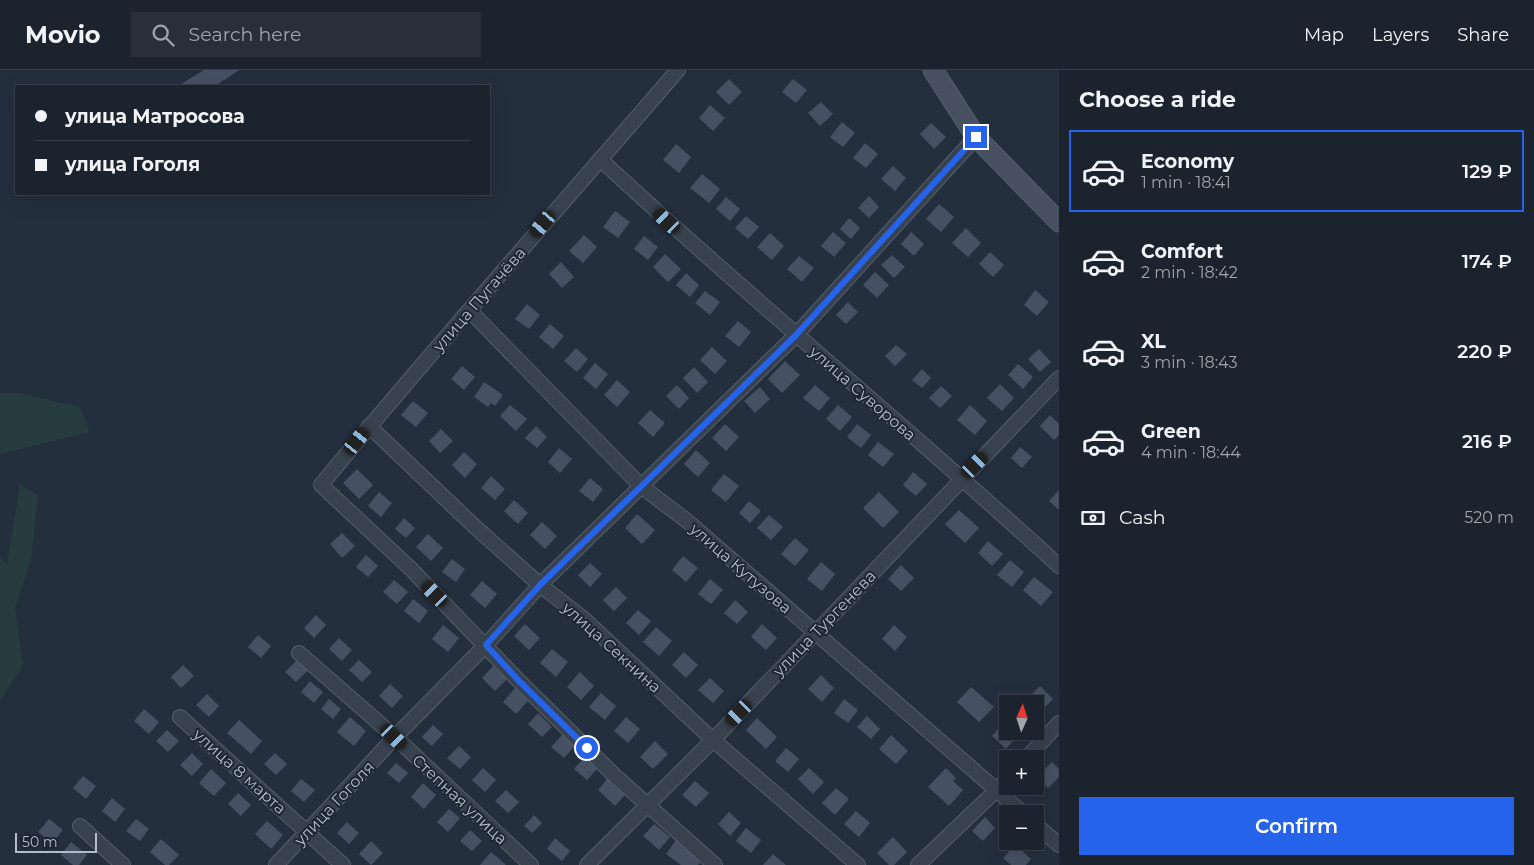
<!DOCTYPE html>
<meta charset="utf-8">
<style>
:root{--surface:#1b232e;--page:#282f3a;--text:#f1f3f6;--muted:#a0a4aa;--line:#39404a;--accent:#2563eb}
body{margin:0;font-family:Montserrat,sans-serif;background:var(--page);color:var(--text);height:100vh;display:flex;flex-direction:column;font-size:19px;white-space:nowrap}
*{box-sizing:border-box;margin:0}
p{font-size:16px;color:var(--muted)}
.icon{flex:none;width:28px;height:28px;fill:none;stroke:currentColor;stroke-width:2;stroke-linecap:round;stroke-linejoin:round}
.map{position:relative;flex:1;overflow:hidden}
.sheet{display:flex;flex-direction:column;background:var(--surface);width:475px}
.sheet>*{flex:none}
.hud{position:absolute;left:15px;top:15px;width:475px;height:110px;border-radius:0px;box-shadow:0 5px 20px #0002,0 0 0 1px var(--line);display:grid;align-content:center;height:110px;padding:0 20px;background:var(--surface)}
.needle{width:32px;rotate:3deg}
.fabs{position:absolute;left:999px;top:625px;display:grid;gap:10px}
.fabs a{display:grid;place-items:center;width:45px;height:45px;border-radius:0px;background:var(--surface);box-shadow:0 5px 20px #0002,0 0 0 1px var(--line);font-size:25px}
.scale{position:absolute;left:15px;bottom:12px;width:82px;box-sizing:border-box;padding-left:5px;border:2px solid #b4bcc9;border-top:0;font-size:14px;line-height:18px;white-space:nowrap;color:#b4bcc9;-webkit-text-stroke:4px #1d2633;paint-order:stroke}
.end{position:absolute;width:22px;height:22px;margin:-11px;border:6px solid #2563eb;background:#fff;box-shadow:0 0 0 2px #fff}
.from{border-radius:50%}
.car{position:absolute;width:15px;height:30px;margin:-15px -8px;border-radius:6px;box-shadow:0 0 4px 1px #0007;background:linear-gradient(#222 24%,#8ab4d8 0 40%,#222 0 76%,#8ab4d8 0 86%,#222 0)}
.hud b{display:flex;align-items:center;gap:18px;height:48px;font-size:19px}
.hud b+b{border-top:1px solid var(--line)}
.hud i{width:12px;height:12px;background:var(--text)}
ul{padding:0;list-style:none}
li{display:flex;align-items:center;gap:15px;height:82px;margin:0 10px 8px;padding:0 10px;border:2px solid transparent;border-radius:0px}
li div{flex:1}
li b{display:block;font-size:19px}
li em{font-style:normal;font-weight:600}
li.selected{border-color:var(--accent)}
li>.icon{width:45px;height:45px;stroke-width:1.5}
h2{padding:0 20px;font-size:22px;line-height:60px}
.pay{display:flex;align-items:center;gap:12px;height:55px;padding:0 20px;font-size:19px}
.pay p{margin-inline-start:auto}
.primary-button{display:flex;gap:10px;margin-top:auto;padding:10px 20px}
.primary-button a{flex:1;height:58px;border-radius:0px;background:var(--accent);color:#fff;font-size:20px;font-weight:600;line-height:58px;text-align:center}
header{display:flex;align-items:center;gap:30px;box-sizing:border-box;height:70px;padding:0 25px;background:var(--surface);border-bottom:1px solid var(--line)}
header strong{font-size:24px}
nav{display:flex;gap:28px;margin-inline-start:auto;font-size:18px}
.search{width:350px;height:45px;background:var(--page);display:flex;align-items:center;gap:12px;box-sizing:border-box;padding:0 18px;border-radius:0px;color:var(--muted);font-size:19px}
main{display:flex;flex:1;min-height:0}
.map>svg:first-child{display:block}
.green{fill:#263c3f}
.building{fill:#455162}
.lines{fill:none;stroke-linecap:round;stroke-linejoin:round}
.street-casing{stroke:#565f6c;stroke-width:16}
.secondary-casing{stroke:#565f6c;stroke-width:21}
.street{stroke:#38414e;stroke-width:14}
.secondary{stroke:#465061;stroke-width:19}
.route{stroke:#2563eb;stroke-width:6}
.labels{text-anchor:middle;stroke-width:4;stroke-linejoin:round;paint-order:stroke}
.street-label{font-size:16px;fill:#b4bcc9;stroke:#1d2633}
</style>
<header>
<strong>Movio</strong>
<div class="search"><svg class="icon" aria-label="search" viewBox="0 0 24 24"><circle cx="10" cy="10" r="6"/><path d="M15 15l6 6"/></svg>Search here</div>
<nav><a>Map</a><a>Layers</a><a>Share</a></nav>
</header>
<main>
<div class="map">
<svg width="1059" height="795" viewBox="0 0 1059 795">
<rect width="100%" height="100%" fill="#242f3e"/>
<path class="green" d="M0 323H19L80 337 90 362 0 384Z
M20 414 38 426 31 489 15 537 23 596 0 630V488L7 494Z"/>
<path class="building" d="M204 0H238V1L215 16H178Z
M729 9 742 22 729 35 716 22Z
M793 9 807 20 796 33 782 22Z
M821 32 833 44 820 56 808 43Z
M710 35 725 48 713 61 699 48Z
M842 52 855 63 843 77 830 67Z
M931 53 946 67 934 79 920 64Z
M865 73 878 84 866 98 853 88Z
M676 74 691 87 679 103 663 90Z
M893 96 906 108 895 121 881 109Z
M702 104 720 119 709 133 690 118Z
M869 126 879 137 869 148 858 138Z
M726 127 740 139 730 151 716 139Z
M939 134 954 147 941 162 926 149Z
M615 141 630 152 618 168 603 157Z
M746 146 759 157 748 169 735 158Z
M849 148 860 158 851 169 840 159Z
M966 158 981 173 968 187 952 173Z
M833 162 846 173 834 187 821 176Z
M911 162 924 174 914 186 901 174Z
M770 163 784 176 772 190 757 177Z
M584 165 597 177 583 193 569 181Z
M644 166 658 177 648 190 634 179Z
M990 182 1004 195 993 207 979 194Z
M665 184 681 199 668 212 653 197Z
M892 185 905 197 894 208 881 195Z
M799 186 814 198 802 212 787 199Z
M561 192 574 207 562 218 549 204Z
M875 202 889 215 877 228 863 215Z
M686 203 699 215 690 227 676 215Z
M1035 220 1049 232 1037 246 1024 235Z
M705 221 720 232 710 245 695 233Z
M848 232 858 242 846 254 836 245Z
M527 234 540 245 529 259 515 249Z
M738 251 751 262 739 277 725 266Z
M550 254 564 266 553 279 539 267Z
M896 275 907 284 895 296 885 286Z
M712 277 727 291 715 304 700 290Z
M576 278 588 289 577 302 564 291Z
M1039 279 1051 292 1040 302 1028 289Z
M785 291 800 305 782 323 768 309Z
M595 293 608 304 596 319 583 308Z
M1018 294 1033 307 1023 319 1008 305Z
M462 296 475 307 464 320 451 309Z
M694 297 708 312 697 323 683 308Z
M922 299 931 308 922 318 912 310Z
M617 310 630 322 617 337 604 325Z
M484 312 503 325 495 336 491 333 488 337 474 327Z
M1000 314 1014 328 1002 341 987 328Z
M677 315 689 328 679 339 666 326Z
M815 315 830 328 819 341 803 328Z
M941 316 952 326 940 338 929 328Z
M760 317 770 329 755 343 744 331Z
M413 331 428 343 416 357 401 345Z
M510 335 527 349 516 361 500 346Z
M838 335 852 347 840 361 826 349Z
M970 335 987 351 975 365 957 350Z
M650 340 665 353 653 367 638 353Z
M1050 345 1059 354V365L1054 370 1040 356Z
M725 354 739 367 726 381 712 368Z
M857 354 871 365 861 378 847 367Z
M536 356 547 367 537 378 525 368Z
M441 359 453 371 440 383 429 371Z
M878 372 894 384 883 397 868 385Z
M1020 377 1032 387 1022 398 1011 388Z
M559 378 572 389 560 403 548 392Z
M696 380 710 393 698 407 684 394Z
M464 382 477 394 465 408 452 395Z
M357 399 373 415 359 429 343 413Z
M913 402 927 414 916 426 903 415Z
M724 404 739 416 726 432 711 420Z
M491 406 505 419 495 430 481 418Z
M590 408 603 419 593 432 579 421Z
M1059 420V440L1049 431Z
M379 422 392 433 381 447 368 436Z
M879 422 899 442 883 458 863 438Z
M514 430 528 443 518 454 504 441Z
M749 431 761 441 750 453 739 443Z
M959 440 979 458 965 473 945 454Z
M637 444 655 460 642 474 625 458Z
M769 445 783 457 771 470 757 458Z
M404 448 415 458 406 468 395 459Z
M542 452 557 466 545 479 530 465Z
M342 463 355 476 342 488 330 474Z
M428 464 443 478 431 491 416 477Z
M795 468 809 480 795 496 781 484Z
M988 471 1003 484 992 496 978 483Z
M366 485 378 496 368 507 356 497Z
M683 486 698 498 686 512 672 500Z
M452 489 465 499 456 512 442 502Z
M1010 490 1024 502 1012 517 997 505Z
M821 492 835 504 822 521 807 509Z
M590 493 602 504 590 517 578 505Z
M901 495 914 508 901 521 888 509Z
M1034 507 1053 522 1041 536 1023 520Z
M710 509 723 520 711 534 698 524Z
M394 510 408 522 397 534 383 522Z
M482 511 497 524 485 538 470 525Z
M616 517 627 528 614 541 603 530Z
M413 529 428 541 419 553 404 541Z
M735 530 748 542 737 554 724 543Z
M638 540 651 551 639 565 626 553Z
M316 545 326 555 314 568 304 558Z
M525 554 540 568 529 580 514 566Z
M762 554 777 568 766 580 751 567Z
M443 555 459 568 448 582 432 569Z
M894 555 907 567 895 581 882 569Z
M656 557 672 571 659 586 643 572Z
M258 565 271 576 261 588 248 577Z
M339 568 352 580 342 591 329 579Z
M552 579 568 592 556 607 540 593Z
M684 582 698 595 686 608 672 595Z
M297 590 308 600 296 612 285 602Z
M359 590 372 602 362 612 349 600Z
M183 595 194 606 181 618 171 607Z
M493 596 507 609 495 621 482 608Z
M580 602 594 616 581 630 567 617Z
M821 605 834 618 822 632 808 619Z
M710 608 724 621 713 633 698 620Z
M310 611 323 622 314 633 301 622Z
M390 614 403 626 392 638 379 626Z
M1040 616 1053 629 1041 641 1028 628Z
M971 617 994 637 979 652 957 632Z
M515 618 528 631 516 644 503 632Z
M601 623 616 636 605 650 589 637Z
M207 624 219 636 209 647 196 635Z
M329 629 341 639 333 649 321 639Z
M844 629 858 640 848 653 834 643Z
M144 639 159 652 149 664 134 651Z
M538 643 552 657 542 667 528 654Z
M867 646 880 659 871 669 857 657Z
M350 647 366 661 354 676 337 662Z
M626 647 640 659 628 673 614 661Z
M757 648 777 667 766 679 746 660Z
M239 650 262 671 251 684 227 663Z
M1005 651 1008 653V661H1016L1019 664 1006 679 992 666Z
M433 655 443 664 432 676 422 667Z
M167 660 179 671 168 682 156 671Z
M563 664 576 675 564 688 551 677Z
M891 665 908 681 896 694 879 679Z
M655 671 668 684 653 699 640 687Z
M459 676 471 687 460 699 447 688Z
M786 678 799 689 788 702 775 691Z
M192 683 203 694 192 706 180 695Z
M275 683 287 694 276 705 264 694Z
M585 687 598 698 587 710 574 699Z
M1052 692 1059 699V707L1048 718 1037 707Z
M396 693 408 703 399 713 387 703Z
M483 698 496 710 485 722 472 710Z
M809 698 824 712 813 724 798 709Z
M946 698 956 708 953 711 963 720 949 736 928 717Z
M211 699 226 713 214 726 199 713Z
M83 706 96 716 86 729 73 718Z
M608 708 626 724 615 736 598 720Z
M301 709 315 720 304 732 291 721Z
M695 711 709 723 696 737 682 725Z
M423 713 436 725 424 739 411 727Z
M836 718 849 729 835 745 822 733Z
M506 720 519 732 508 743 495 731Z
M238 723 251 735 241 746 228 734Z
M112 728 125 739 115 752 102 741Z
M449 739 460 748 448 762 437 752Z
M856 741 870 753 859 767 844 754Z
M729 742 741 753 730 766 718 754Z
M534 745 542 753 532 763 524 756Z
M985 747 995 758 983 771 972 761Z
M49 749 63 760 52 773 38 762Z
M136 749 149 759 140 771 126 761Z
M267 751 283 765 271 779 255 764Z
M347 752 359 763 349 774 337 763Z
M654 754 670 767 659 780 643 766Z
M746 758 761 770 751 783 736 771Z
M470 760 482 771 472 781 460 771Z
M893 767 907 782 894 795H889L877 783Z
M555 768 570 781 562 791 547 779Z
M161 769 179 785 169 795H165L150 782Z
M676 770 702 790 698 795H681L666 784Z
M371 771 383 783 371 795 359 784Z
M71 772 87 785 79 795H73L61 785Z
M1015 775 1031 789 1026 795H1011L1003 788Z
M491 782 506 795H480Z
M773 784 786 795H763Z"/>
<g class="lines">
<defs>
<path id="street" d="M678 0C559 138 437 274 321 415L410 498 518 610 614 705 715 795
M600 89C750 229 909 358 1059 496
M470 241 641 416 687 451 1024 744
M369 356 473 455 540 515 584 549 713 670 858 795
M299 583 395 667 531 795
M180 647 343 795
M1026 689 1059 653
M1035 754 1059 775
M80 756 123 795
M276 795 395 667 486 575 540 515 796 265 976 67
M587 795 713 670 1059 308
M918 795 1008 709"/>
<path id="secondary" d="M933 0 976 67 1059 152"/>
</defs>
<use href="#street" class="street-casing"/>
<use href="#secondary" class="secondary-casing"/>
<use href="#street" class="street"/>
<use href="#secondary" class="secondary"/>
</g>
<g class="lines">
<path class="route" d="M587 678 518 610 486 575 540 515 796 265 976 67"/>
</g>
<g class="labels">
<g class="street-label">
<text transform="translate(479 229) rotate(-49)" y="6">улица Пугачёва</text>
<text transform="translate(863 323) rotate(41)" y="6">улица Суворова</text>
<text transform="translate(741 498) rotate(41)" y="6">улица Кутузова</text>
<text transform="translate(824 553) rotate(-46)" y="6">улица Тургенева</text>
<text transform="translate(612 577) rotate(42)" y="6">улица Секнина</text>
<text transform="translate(240 701) rotate(42)" y="6">улица 8 марта</text>
<text transform="translate(460 729) rotate(43)" y="6">Степная улица</text>
<text transform="translate(334 733) rotate(-47)" y="6">улица Гоголя</text>
</g>
</g>
</svg>
<div class="fabs">
<a><svg class="needle" viewBox="-14 -14 28 28"><path d="M0-13l5 13h-10z" fill="#e53935"/><path d="M0 13l5-13h-10z" fill="#a0a4aa"/></svg></a>
<a>+</a>
<a>−</a>
</div>
<div class="scale">50 m</div>
<i class="end from" style="left:587px;top:678px"></i>
<i class="end" style="left:976px;top:67px"></i>
<i class="car" style="left:667px;top:151px;rotate:313deg"></i>
<i class="car" style="left:543px;top:154px;rotate:220deg"></i>
<i class="car" style="left:357px;top:371px;rotate:39deg"></i>
<i class="car" style="left:975px;top:395px;rotate:44deg"></i>
<i class="car" style="left:435px;top:524px;rotate:316deg"></i>
<i class="car" style="left:739px;top:643px;rotate:224deg"></i>
<i class="car" style="left:394px;top:667px;rotate:134deg"></i>
<div class="hud">
<b><i class="from"></i>улица Матросова</b>
<b><i></i>улица Гоголя</b>
</div>
</div>
<section class="sheet">
<h2>Choose a ride</h2>
<ul>
<li class="selected"><svg class="icon" aria-label="car" viewBox="0 0 24 24"><path d="M5 17H2v-5l4-1 3-4h7l3 4 3 1v5h-3M9 17h6M6 11h13"/><circle cx="7" cy="17" r="2"/><circle cx="17" cy="17" r="2"/></svg><div><b>Economy</b><p>1 min · 18:41</p></div><em>129 ₽</em></li>
<li><svg class="icon" aria-label="car" viewBox="0 0 24 24"><path d="M5 17H2v-5l4-1 3-4h7l3 4 3 1v5h-3M9 17h6M6 11h13"/><circle cx="7" cy="17" r="2"/><circle cx="17" cy="17" r="2"/></svg><div><b>Comfort</b><p>2 min · 18:42</p></div><em>174 ₽</em></li>
<li><svg class="icon" aria-label="car" viewBox="0 0 24 24"><path d="M5 17H2v-5l4-1 3-4h7l3 4 3 1v5h-3M9 17h6M6 11h13"/><circle cx="7" cy="17" r="2"/><circle cx="17" cy="17" r="2"/></svg><div><b>XL</b><p>3 min · 18:43</p></div><em>220 ₽</em></li>
<li><svg class="icon" aria-label="car" viewBox="0 0 24 24"><path d="M5 17H2v-5l4-1 3-4h7l3 4 3 1v5h-3M9 17h6M6 11h13"/><circle cx="7" cy="17" r="2"/><circle cx="17" cy="17" r="2"/></svg><div><b>Green</b><p>4 min · 18:44</p></div><em>216 ₽</em></li>
</ul>
<div class="pay"><svg class="icon" aria-label="cash" viewBox="0 0 24 24"><path d="M3 7h18v10H3z"/><circle cx="12" cy="12" r="2"/></svg>Cash<p>520 m</p></div>
<div class="primary-button"><a>Confirm</a></div>
</section>
</main>
